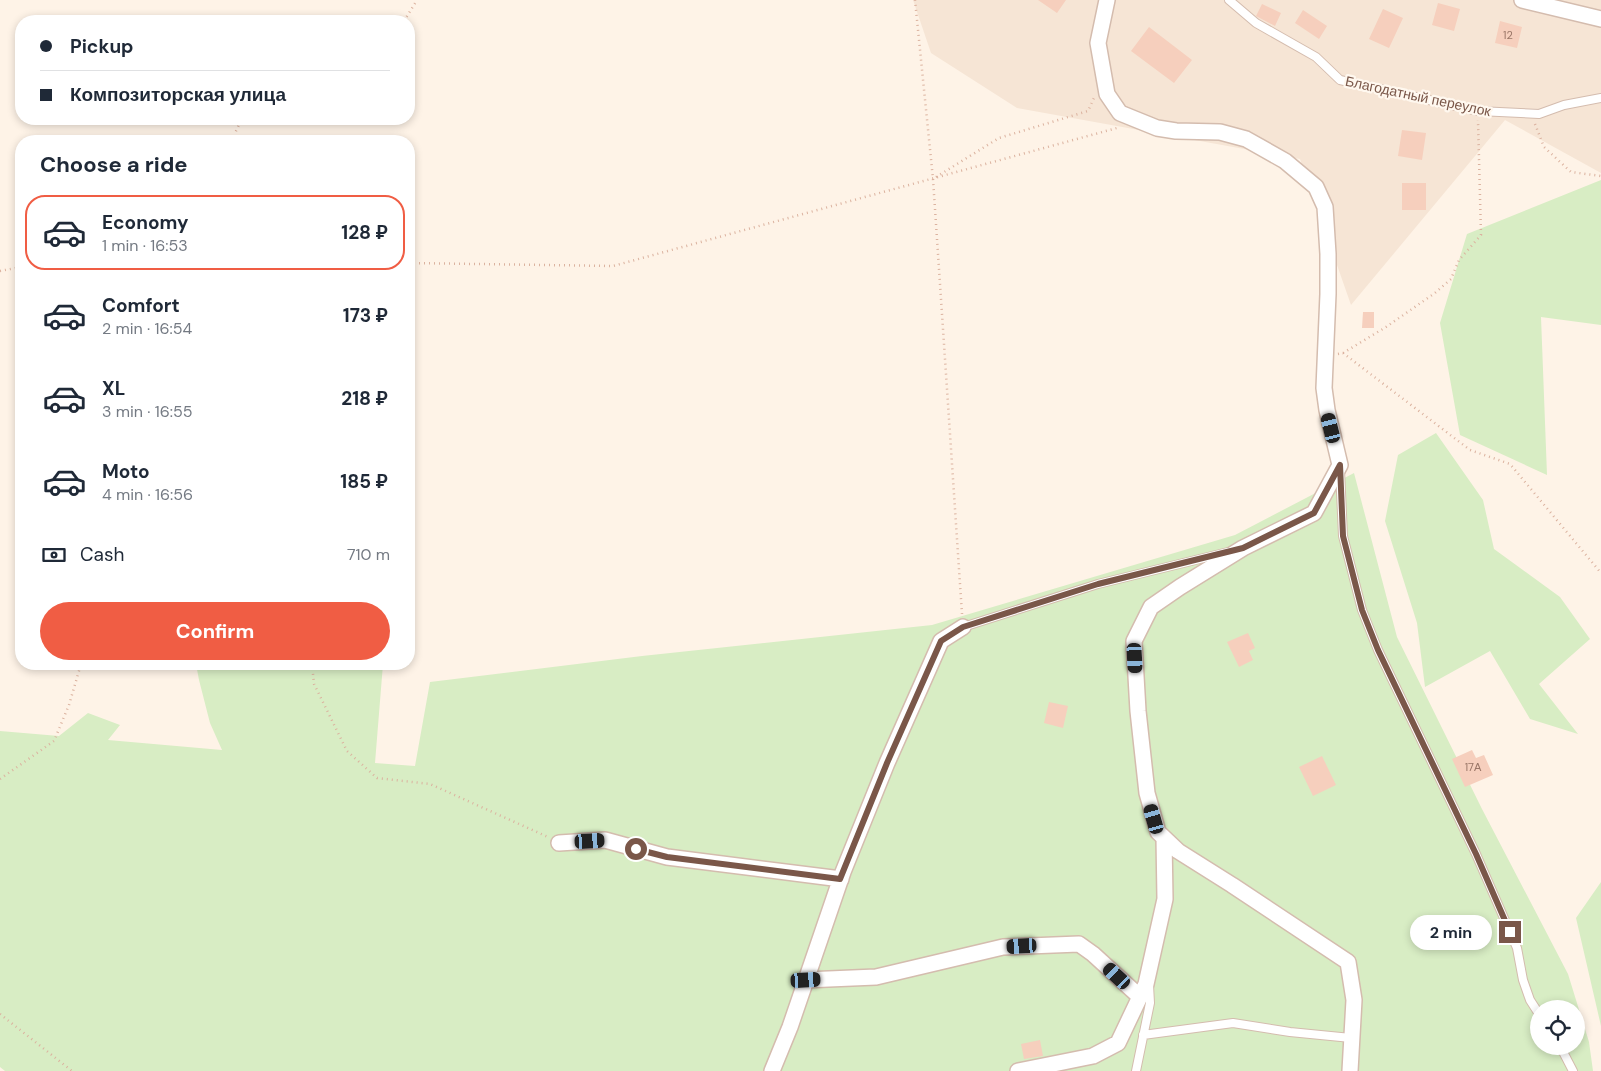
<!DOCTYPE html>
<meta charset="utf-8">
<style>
:root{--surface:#fff;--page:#f6f6f7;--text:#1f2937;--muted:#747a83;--line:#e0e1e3;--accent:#f05d44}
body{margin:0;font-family:"DM Sans",sans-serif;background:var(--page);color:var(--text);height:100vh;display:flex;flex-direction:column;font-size:19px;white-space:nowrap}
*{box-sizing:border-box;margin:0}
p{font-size:16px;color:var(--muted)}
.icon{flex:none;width:28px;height:28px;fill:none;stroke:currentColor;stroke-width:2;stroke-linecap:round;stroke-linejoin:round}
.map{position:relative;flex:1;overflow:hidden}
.details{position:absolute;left:15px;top:135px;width:400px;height:535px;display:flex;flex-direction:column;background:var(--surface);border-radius:20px;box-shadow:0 2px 8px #0003}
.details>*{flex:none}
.hud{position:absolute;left:15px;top:15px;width:400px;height:110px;border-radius:20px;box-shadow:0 2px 8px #0003;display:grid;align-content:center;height:110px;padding:0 25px;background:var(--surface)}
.fabs{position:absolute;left:1530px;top:1000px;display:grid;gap:10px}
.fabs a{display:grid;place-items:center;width:55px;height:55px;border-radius:50%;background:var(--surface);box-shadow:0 2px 8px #0003;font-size:25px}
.end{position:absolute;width:22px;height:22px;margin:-11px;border:6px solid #7a5749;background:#fff;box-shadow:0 0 0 2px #fff}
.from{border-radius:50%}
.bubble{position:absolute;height:35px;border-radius:18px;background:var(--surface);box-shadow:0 2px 8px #0003;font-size:16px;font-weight:700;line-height:35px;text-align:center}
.car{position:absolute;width:15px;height:30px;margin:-15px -8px;border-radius:6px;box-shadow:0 0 4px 1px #0007;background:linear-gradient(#222 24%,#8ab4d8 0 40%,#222 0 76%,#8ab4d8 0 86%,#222 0)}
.hud b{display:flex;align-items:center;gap:18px;height:48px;font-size:19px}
.hud b+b{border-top:1px solid var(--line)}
.hud i{width:12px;height:12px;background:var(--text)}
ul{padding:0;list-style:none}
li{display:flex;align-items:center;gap:15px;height:75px;margin:0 10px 8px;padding:0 15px;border:2px solid transparent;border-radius:20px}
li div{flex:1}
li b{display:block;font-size:19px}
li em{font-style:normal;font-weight:700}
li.active{border-color:var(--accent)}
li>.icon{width:45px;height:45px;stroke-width:1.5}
h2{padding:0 25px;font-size:22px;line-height:60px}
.pay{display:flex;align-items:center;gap:12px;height:55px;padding:0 25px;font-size:19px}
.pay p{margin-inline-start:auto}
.action{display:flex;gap:10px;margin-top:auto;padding:10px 25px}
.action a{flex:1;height:58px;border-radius:30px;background:var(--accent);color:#fff;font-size:20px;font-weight:700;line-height:58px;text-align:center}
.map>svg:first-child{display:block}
.residential{fill:#f6e5d5}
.green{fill:#d8edc4;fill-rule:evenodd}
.building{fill:#f6cfbd}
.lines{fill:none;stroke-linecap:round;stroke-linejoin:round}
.service-casing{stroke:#d4bcae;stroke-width:10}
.minor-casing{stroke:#d4bcae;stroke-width:18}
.path{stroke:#dbb29f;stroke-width:2.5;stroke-dasharray:1 4;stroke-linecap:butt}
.service{stroke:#fff;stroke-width:8}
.minor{stroke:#fff;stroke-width:15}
.route{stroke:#7a5749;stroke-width:6}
.labels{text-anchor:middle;stroke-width:4.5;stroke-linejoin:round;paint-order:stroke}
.number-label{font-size:11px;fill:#997566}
.street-label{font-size:14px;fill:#7a5749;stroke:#fff8ef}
</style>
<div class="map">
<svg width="1601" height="1071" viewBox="0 0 1601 1071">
<rect width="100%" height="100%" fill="#fef3e7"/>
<path class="residential" d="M913 0H1601V173L1505 120 1351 305 1300 159 1017 108 931 53Z"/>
<path class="green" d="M1601 180V325L1541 317 1547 475 1460 435 1440 323 1467 234Z
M1436 433 1483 500 1494 549 1560 597 1590 639 1539 684 1578 734 1530 719 1490 651 1425 687 1417 623 1385 521 1398 455Z
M1354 473 1397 637 1482 809 1568 974 1589 1042 1593 1071H5L0 1067V731L59 736 88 713 120 725 108 740 222 750 210 723 199 680 196 664H383L375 763 415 766 430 682 642 656 932 625 1235 535ZM1539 1009H1576V1046H1539Z
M1601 882V1026L1576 918Z"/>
<path class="building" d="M1038 0H1066L1057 13Z
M1438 3 1460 9 1454 31 1432 25Z
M1262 4 1281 13 1275 26 1256 16Z
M1383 9 1403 18 1389 48 1369 39Z
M1303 10 1327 26 1319 39 1295 23Z
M1500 21 1522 27 1517 48 1495 43Z
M1149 27 1192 60 1174 83 1131 51Z
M1402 130 1426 133 1422 160 1398 156Z
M1402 183H1426V210H1402Z
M1363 312H1374V328H1362Z
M1248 633 1255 648 1249 651 1253 660 1239 667 1227 642Z
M1049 702 1068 706 1063 728 1044 723Z
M1472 750 1476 758 1484 755 1493 775 1465 787 1452 759Z
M1322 756 1336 785 1313 796 1299 767Z
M1040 1040 1043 1056 1024 1059 1021 1044Z"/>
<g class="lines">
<defs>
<path id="service" d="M1229 0 1256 23 1316 57 1340 80 1478 111 1539 114 1564 105 1601 98
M1340 470 1343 536 1362 610 1378 650 1476 854 1517 948 1523 980 1530 1000 1539 1014
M963 627 1098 584 1228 552
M1143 1035 1233 1023 1290 1032 1351 1038
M1560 1046 1573 1071
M1136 1071 1150 1003 1149 985"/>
<path id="minor" d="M1107 0 1098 43 1107 94 1120 113 1157 128 1176 131 1220 132 1246 139 1285 161 1316 187 1325 207 1328 254V294L1324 388 1327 410 1340 465 1314 513 1243 548 1180 587 1151 607 1134 641 1138 711 1147 793 1158 832 1178 851 1232 885 1348 962 1354 1000 1350 1071
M1522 0 1601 19
M559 843 605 840 667 857 841 879
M805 980 876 977 1003 947 1079 944 1093 954 1140 997
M772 1071 790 1027 843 872 887 763 941 641 963 627
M1018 1071 1093 1056 1118 1043 1146 984 1165 899 1164 838"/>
</defs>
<use href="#service" class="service-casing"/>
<use href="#minor" class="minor-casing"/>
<path class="path" d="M915 0 933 179 962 614
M404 21 417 0
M1535 124 1544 147 1571 172 1601 176
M235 141V133L242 119
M936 177 999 138 1088 111 1094 98
M409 263 613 266 1117 128
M0 271 21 267
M1343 353 1386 327 1435 293 1451 279 1459 260 1481 235 1478 120
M1338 354 1343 353 1470 450 1510 464 1601 573
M312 664 314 684 347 751 377 778 430 784 548 837
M0 779 54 741 69 705 81 664
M0 1014 72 1071"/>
<use href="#service" class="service"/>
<use href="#minor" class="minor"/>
</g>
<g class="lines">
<path class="route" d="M636 849 667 857 840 879 887 763 941 641 963 627 1098 584 1243 548 1314 513 1340 465 1343 536 1362 610 1378 650 1476 854 1510 932"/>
</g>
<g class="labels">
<g class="number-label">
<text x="1508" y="39">12</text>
<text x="1473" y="771">17А</text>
</g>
<g class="street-label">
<text transform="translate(1418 96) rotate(12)" y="5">Благодатный переулок</text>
</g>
</g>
</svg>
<div class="fabs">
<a><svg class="icon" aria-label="locate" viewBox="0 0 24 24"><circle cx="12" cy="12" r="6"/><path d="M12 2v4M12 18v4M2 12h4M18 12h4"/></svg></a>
</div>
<i class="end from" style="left:636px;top:849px"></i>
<i class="end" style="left:1510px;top:932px"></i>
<div class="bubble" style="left:1410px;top:915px;width:82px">2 min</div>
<i class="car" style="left:1331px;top:428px;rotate:346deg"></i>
<i class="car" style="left:1135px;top:658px;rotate:177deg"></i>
<i class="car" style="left:1154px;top:819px;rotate:344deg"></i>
<i class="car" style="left:590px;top:841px;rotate:87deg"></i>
<i class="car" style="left:1022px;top:946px;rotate:267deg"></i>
<i class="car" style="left:1117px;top:976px;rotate:313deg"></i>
<i class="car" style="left:806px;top:980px;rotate:87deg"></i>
<div class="hud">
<b><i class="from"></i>Pickup</b>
<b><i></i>Композиторская улица</b>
</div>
<section class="details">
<h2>Choose a ride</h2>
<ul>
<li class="active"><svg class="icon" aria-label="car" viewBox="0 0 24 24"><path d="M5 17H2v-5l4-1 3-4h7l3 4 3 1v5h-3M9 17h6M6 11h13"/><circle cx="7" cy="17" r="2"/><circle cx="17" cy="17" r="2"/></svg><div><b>Economy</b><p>1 min · 16:53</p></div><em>128 ₽</em></li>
<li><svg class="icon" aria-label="car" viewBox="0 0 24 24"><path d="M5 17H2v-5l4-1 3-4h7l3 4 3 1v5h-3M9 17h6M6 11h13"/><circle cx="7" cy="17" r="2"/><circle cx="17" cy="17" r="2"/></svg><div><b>Comfort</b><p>2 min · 16:54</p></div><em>173 ₽</em></li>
<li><svg class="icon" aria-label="car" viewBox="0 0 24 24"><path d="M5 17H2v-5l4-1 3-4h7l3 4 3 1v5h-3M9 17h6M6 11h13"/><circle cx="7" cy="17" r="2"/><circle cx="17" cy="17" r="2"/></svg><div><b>XL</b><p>3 min · 16:55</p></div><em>218 ₽</em></li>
<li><svg class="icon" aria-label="car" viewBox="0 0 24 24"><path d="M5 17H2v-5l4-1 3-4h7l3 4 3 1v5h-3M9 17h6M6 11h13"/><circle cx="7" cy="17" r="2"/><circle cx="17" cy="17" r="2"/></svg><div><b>Moto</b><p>4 min · 16:56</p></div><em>185 ₽</em></li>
</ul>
<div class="pay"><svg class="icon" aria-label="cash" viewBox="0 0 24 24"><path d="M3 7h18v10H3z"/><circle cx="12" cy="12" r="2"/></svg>Cash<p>710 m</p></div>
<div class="action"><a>Confirm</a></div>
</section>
</div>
